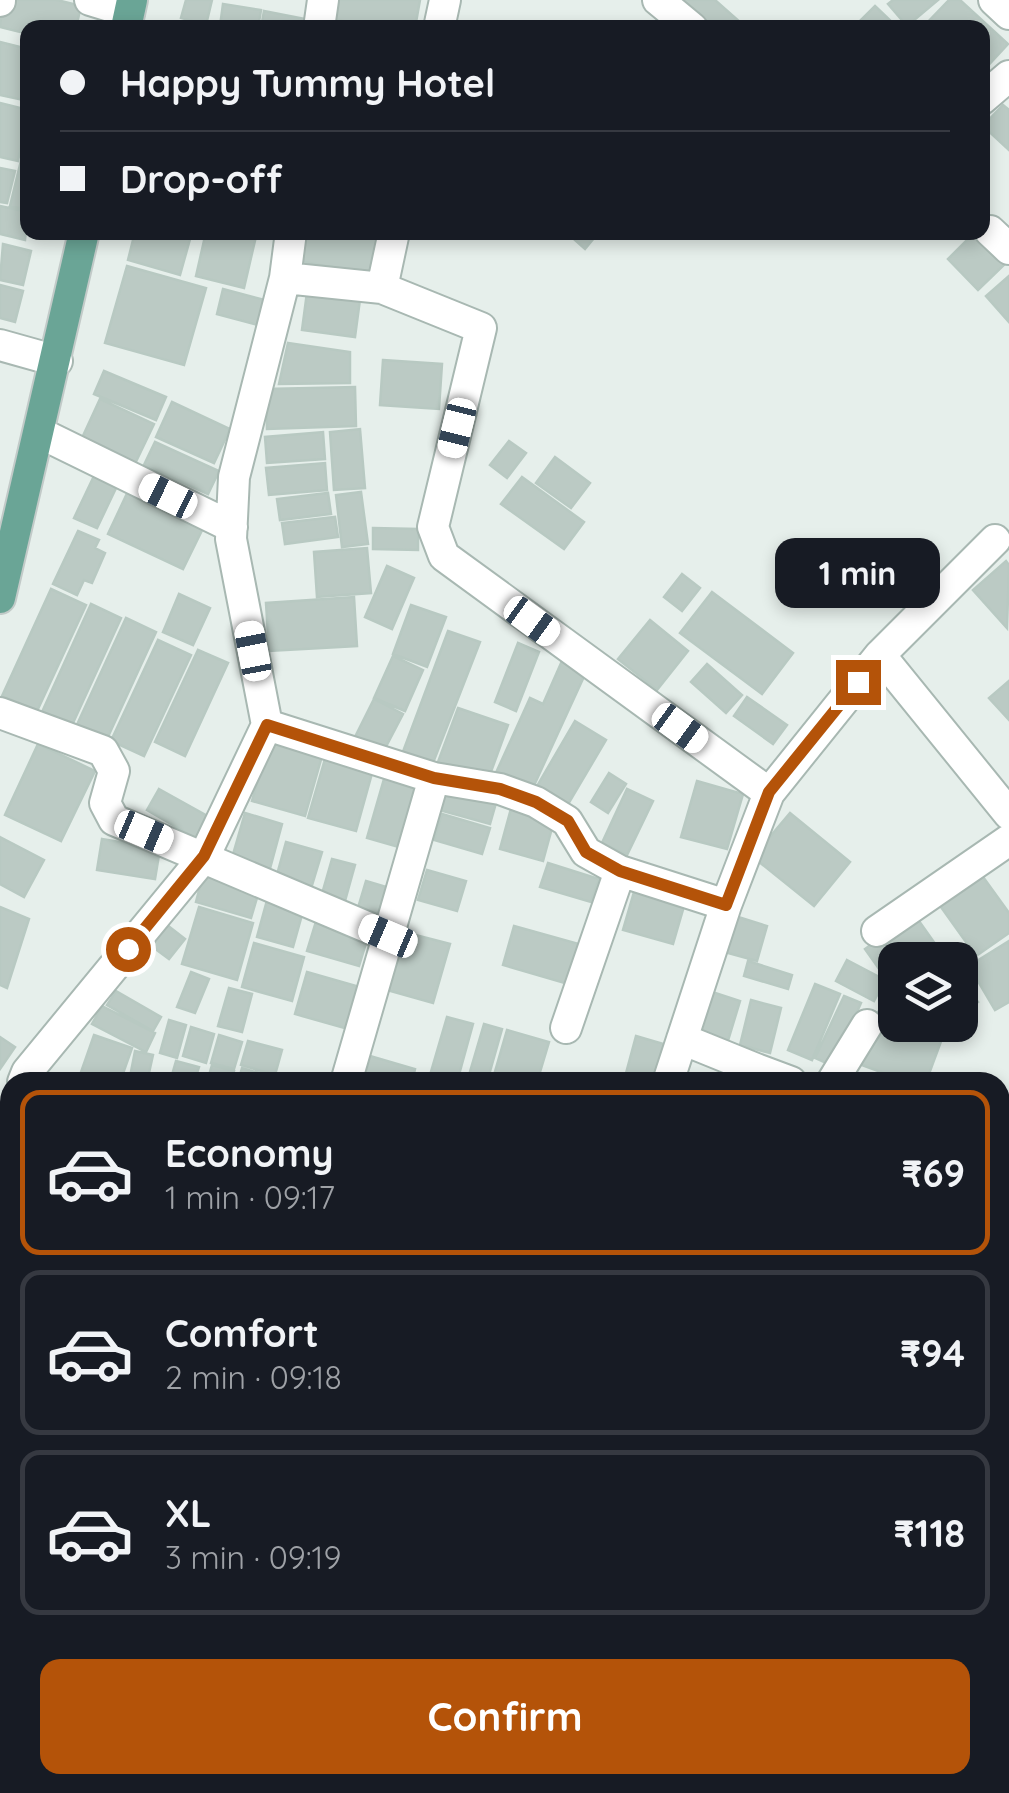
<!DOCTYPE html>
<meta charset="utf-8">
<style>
:root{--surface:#171b24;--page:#242831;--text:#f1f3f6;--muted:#9ea1a6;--line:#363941;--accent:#b45309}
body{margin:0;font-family:Quicksand,sans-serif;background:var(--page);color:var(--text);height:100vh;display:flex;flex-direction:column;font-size:38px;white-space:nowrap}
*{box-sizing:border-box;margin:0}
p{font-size:32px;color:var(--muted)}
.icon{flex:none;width:55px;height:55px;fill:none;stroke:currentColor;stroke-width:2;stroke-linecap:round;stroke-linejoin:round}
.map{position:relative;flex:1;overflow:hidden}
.details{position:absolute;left:0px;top:1072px;width:1010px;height:722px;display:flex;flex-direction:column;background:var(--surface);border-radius:30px 30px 0 0;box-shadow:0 5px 15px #0003}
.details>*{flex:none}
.banner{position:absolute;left:20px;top:20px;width:970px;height:220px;border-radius:20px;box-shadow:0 5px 15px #0003;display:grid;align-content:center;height:220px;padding:0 40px;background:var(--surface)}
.controls{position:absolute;left:878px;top:942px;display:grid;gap:20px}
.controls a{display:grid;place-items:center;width:100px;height:100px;border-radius:20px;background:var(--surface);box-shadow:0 5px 15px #0003;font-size:50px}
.end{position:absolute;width:45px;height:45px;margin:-22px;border:12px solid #b45309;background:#fff;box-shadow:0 0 0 5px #fff}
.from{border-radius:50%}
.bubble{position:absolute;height:70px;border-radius:20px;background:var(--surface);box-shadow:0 5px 15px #0003;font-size:32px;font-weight:800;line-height:70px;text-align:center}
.car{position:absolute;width:30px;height:60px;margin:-30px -15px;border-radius:12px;box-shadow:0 0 8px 2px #0007;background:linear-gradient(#fff 24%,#345 0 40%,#fff 0 76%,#345 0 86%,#fff 0)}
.banner b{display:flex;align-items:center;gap:35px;height:95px;font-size:38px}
.banner b+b{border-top:2px solid var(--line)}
.banner i{width:25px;height:25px;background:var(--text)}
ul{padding:18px 0 0;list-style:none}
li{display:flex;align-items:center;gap:30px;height:165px;margin:0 20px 15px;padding:0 20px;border:5px solid var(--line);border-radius:20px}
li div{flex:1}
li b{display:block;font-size:38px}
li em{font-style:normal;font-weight:800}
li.active{border-color:var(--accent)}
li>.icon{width:90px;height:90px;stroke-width:1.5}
.button{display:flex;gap:20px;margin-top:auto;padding:20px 40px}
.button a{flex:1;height:115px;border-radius:20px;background:var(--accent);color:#fff;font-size:40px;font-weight:800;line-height:115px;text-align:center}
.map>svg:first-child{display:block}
.green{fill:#bfe0c8}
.building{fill:#bbcac4;stroke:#b8c9c2;stroke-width:2.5}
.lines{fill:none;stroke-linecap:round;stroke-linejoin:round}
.minor-casing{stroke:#a8b8b2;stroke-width:34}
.major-casing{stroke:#c2cac8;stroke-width:34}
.minor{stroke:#fff;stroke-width:30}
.major{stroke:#6aa596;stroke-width:30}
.route{stroke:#b45309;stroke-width:12}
</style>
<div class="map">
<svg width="1009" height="1793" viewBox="0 0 1009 1793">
<rect width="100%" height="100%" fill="#e6efeb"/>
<path class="green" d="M0 1206 10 1208V1314L0 1311Z"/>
<path class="building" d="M3 0H57L81 6 76 28H28V34L0 27Z
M186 0H212L206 25 181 18Z
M338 0H420L415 28H376L334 19Z
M675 0H715L741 23 738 28H707Z
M893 0H938L907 26 888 4Z
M949 0H960L1008 44 982 72V28L923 27Z
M223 4 261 10 258 28 220 26Z
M875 6 896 26 895 28 855 26Z
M264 11 305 19 304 28H261Z
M0 42 28 49V101L0 95Z
M0 103 28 110 18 161 0 157Z
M1003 105 1009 110V150L983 126Z
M26 140H28V210L10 206Z
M0 168 15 171 7 203 0 202Z
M0 206 28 212 25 240 0 234Z
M135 232H192L180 275 128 260Z
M206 232H257L244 288 196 276Z
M299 232 382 235 374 275 294 260Z
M566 232H599L585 249Z
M975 232H982L1009 260 978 290 948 259Z
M3 244 31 251 23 285 0 280Z
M127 266 206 288 184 365 105 343Z
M1009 276V322L986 296Z
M0 285 23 291 15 322 0 318Z
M308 285 361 292 355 337 302 330Z
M223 289 272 302 265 327 217 314Z
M288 343 350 352V383L279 384Z
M383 360 442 364 439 409 380 405Z
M104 371 166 397 156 420 94 394Z
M355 387 356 426 267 429 266 389Z
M100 399 154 424 130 474 77 449Z
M172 402 230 429 214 463 156 437Z
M360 429 365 488 334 490 330 432Z
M323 432 325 459 267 463 265 437Z
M509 441 526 453 507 478 490 465Z
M155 442 219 471 208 494 144 465Z
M555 457 590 483 571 508 536 483Z
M325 463 327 490 269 495 266 468Z
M95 474 118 484 97 528 74 518Z
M522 477 584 522 564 549 501 504Z
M131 485 207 520 183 569 108 534Z
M361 492 368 544 342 547 336 495Z
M328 493 331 514 280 520 277 499Z
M335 517 338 537 285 544 282 523Z
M373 528 418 529V550L373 549Z
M78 531 99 540 95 548 105 553 92 583 84 580 77 595 53 584Z
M367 548 371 593 317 597 314 552Z
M1006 561 1009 565 1007 628 973 590Z
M387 566 414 578 392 629 365 617Z
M682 574 700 588 682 611 664 597Z
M51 589 86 605 37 711 2 696Z
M712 592 793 653 762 694 680 633Z
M179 594 210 608 193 645 163 632Z
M354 597 357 646 269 651 266 603Z
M91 604 121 618 72 725 42 712Z
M411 605 446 617 427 667 393 654Z
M126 618 156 632 106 741 76 727Z
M650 620 688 651 657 690 618 659Z
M448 631 480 642 431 768 401 757Z
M158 640 191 655 144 756 111 741Z
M518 643 539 652 516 711 495 702Z
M198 650 228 663 185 756 155 742Z
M393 656 423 670 405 711 374 698Z
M562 661 586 672 531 792 495 775 530 698 543 704Z
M707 664 742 695 726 713 691 682Z
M1009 681V720L989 698Z
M747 697 787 725 773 744 734 716Z
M374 699 403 714 380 758 352 743Z
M458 708 508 725 488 780 438 762Z
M575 721 606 740 564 811 533 793Z
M269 741 322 756 305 816 252 801Z
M38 744 95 771 61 841 5 815Z
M327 752 374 766 356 831 308 818Z
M386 772 421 783 402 848 367 838Z
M609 773 626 784 608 813 591 802Z
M697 781 743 794 727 849 681 837Z
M447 782 498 796 490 824 439 810Z
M159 789 211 818 199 840 147 810Z
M627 789 653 801 627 855 602 843Z
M512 805 555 817 543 861 500 849Z
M245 813 282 824 268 876 230 865Z
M790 813 850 862 814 906 753 857Z
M442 814 490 828 482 854 434 840Z
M0 837 44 860 24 897 0 884Z
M102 839 160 849 155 879 97 870Z
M286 842 322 852 310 892 275 882Z
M332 859 355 865 345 901 322 894Z
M548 863 599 879 591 902 540 887Z
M427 870 466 881 457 911 418 900Z
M978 870 1009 913V933L976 956 936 900Z
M203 875 259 891 251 918 196 902Z
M366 881 390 888 380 925 355 918Z
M634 892 684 906 673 944 623 930Z
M269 893 305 904 293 947 257 937Z
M0 907 29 919 7 988 0 985Z
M199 907 253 923 237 980 182 964Z
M914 914 943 955 936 960H895L894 990 865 949Z
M318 915 370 930 359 966 307 951Z
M735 916 767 926 757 961 724 952Z
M158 918 185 939 169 959 142 939Z
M514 926 579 944 568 984 503 965Z
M400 931 450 944 433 1003 383 989Z
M1009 941V1002L995 1010 969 966Z
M254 943 304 957 292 1001 242 987Z
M847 960 885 980 874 1001 836 981Z
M748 961 792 975 788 989 744 976Z
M191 972 209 979 195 1013 177 1007Z
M307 972 360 987 348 1029 295 1014Z
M960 978 978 1002 960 1015Z
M815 984 840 994 812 1060 788 1050Z
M229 988 252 994 242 1032 218 1026Z
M703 989 740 1001 727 1044 690 1033Z
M116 991 161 1017 153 1031 107 1005Z
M844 996 861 1003 833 1066 815 1058Z
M751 1000 781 1008 770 1053 740 1045Z
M102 1006 155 1033 146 1052 92 1024Z
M878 1012 895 1018V1025H913L943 1036 926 1082H908L859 1064Z
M447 1017 473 1024 457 1082H428Z
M169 1020 186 1025 177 1058 160 1053Z
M484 1024 502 1029 487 1082H467Z
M191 1027 214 1034 206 1063 183 1056Z
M507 1030 549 1042 537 1082H492Z
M94 1035 132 1048 120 1082 80 1075Z
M219 1035 242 1042 234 1069 211 1063Z
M636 1036 674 1047 664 1082 625 1077Z
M0 1037 15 1047 0 1069Z
M248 1041 282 1050 275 1075 241 1065Z
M135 1051 153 1055 147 1082H129Z
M370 1056 415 1069 412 1082 366 1073Z
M176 1061 199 1067 194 1082H170Z
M212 1065 234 1071 231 1082H207Z
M242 1068 272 1077 271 1082H238Z
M0 1399 10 1401V1503L0 1501Z
M0 1508 10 1510 0 1572Z
M0 1676 10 1678V1719L0 1717Z
M1000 1727 1009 1729V1793H971L973 1785H1000Z
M68 1785H92L90 1793H66Z
M245 1785H285L284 1793H244Z
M289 1785H353L351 1793H305L288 1790Z
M366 1785H406L404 1793H364Z
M482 1785H504L502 1793H481Z
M519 1785H558L556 1793H517Z
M564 1785H579L598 1791 562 1793Z
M684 1785H784L783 1793H683Z"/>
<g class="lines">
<defs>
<path id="minor" d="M90 0 129 12
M658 0 692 28
M994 0 1009 14
M0 1V0
M319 28 323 0
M439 28 445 0
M982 99 1009 76
M990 231 1009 249
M285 278 382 288 481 328 433 527 444 556 769 793
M382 288 394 232
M0 345 57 361
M40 433 232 527
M880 655 1009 814
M0 713 103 751 114 771 105 803 114 820 388 936
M267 725 434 778 500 789 536 802 567 821 586 852 620 871 726 905
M877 931 1009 840
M566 1028 620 871
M682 1039 756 1069 760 1082
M756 1069 791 1082
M23 1082 27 1072 204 857 267 725 231 539 234 477 285 278 291 232
M346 1082 434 778
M668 1082 726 905 769 793 880 655 995 540
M832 1082 867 1025
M0 1158 10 1126
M0 1351 10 1353
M0 1660H10
M449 1785 456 1793
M792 1785 795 1793"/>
<path id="major" d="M126 28 132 0
M0 598 84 232"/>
</defs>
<use href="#minor" class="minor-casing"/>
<use href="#major" class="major-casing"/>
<use href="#minor" class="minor"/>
<use href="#major" class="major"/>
</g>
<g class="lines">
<path class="route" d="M128 949 204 856 267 725 434 778 500 789 536 802 568 821 586 852 620 871 726 905 769 792 858 682"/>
</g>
</svg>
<div class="controls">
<a><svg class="icon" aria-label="layers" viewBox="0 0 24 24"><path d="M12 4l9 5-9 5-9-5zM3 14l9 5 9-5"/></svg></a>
</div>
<i class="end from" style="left:128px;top:949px"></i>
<i class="end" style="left:858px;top:682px"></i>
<div class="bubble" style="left:775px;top:538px;width:165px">1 min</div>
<i class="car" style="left:457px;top:428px;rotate:194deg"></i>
<i class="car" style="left:168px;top:496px;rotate:296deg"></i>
<i class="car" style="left:532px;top:621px;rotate:126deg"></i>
<i class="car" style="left:253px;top:651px;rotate:349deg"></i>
<i class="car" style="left:680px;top:728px;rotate:126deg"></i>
<i class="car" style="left:144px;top:832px;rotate:113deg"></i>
<i class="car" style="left:388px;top:936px;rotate:293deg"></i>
<div class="banner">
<b><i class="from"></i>Happy Tummy Hotel</b>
<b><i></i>Drop-off</b>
</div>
<section class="details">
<ul>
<li class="active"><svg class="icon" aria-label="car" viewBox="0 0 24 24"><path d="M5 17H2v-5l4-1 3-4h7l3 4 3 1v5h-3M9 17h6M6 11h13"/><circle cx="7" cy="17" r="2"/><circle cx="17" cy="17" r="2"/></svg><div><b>Economy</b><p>1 min · 09:17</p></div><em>₹69</em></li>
<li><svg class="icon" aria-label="car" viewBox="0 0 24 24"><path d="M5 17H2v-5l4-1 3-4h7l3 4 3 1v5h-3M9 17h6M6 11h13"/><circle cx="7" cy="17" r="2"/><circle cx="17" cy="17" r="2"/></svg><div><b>Comfort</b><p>2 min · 09:18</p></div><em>₹94</em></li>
<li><svg class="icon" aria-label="car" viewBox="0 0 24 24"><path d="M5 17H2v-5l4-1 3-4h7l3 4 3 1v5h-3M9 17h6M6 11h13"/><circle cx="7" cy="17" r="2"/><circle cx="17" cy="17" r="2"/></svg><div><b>XL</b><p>3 min · 09:19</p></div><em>₹118</em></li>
</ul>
<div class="button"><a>Confirm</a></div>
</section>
</div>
